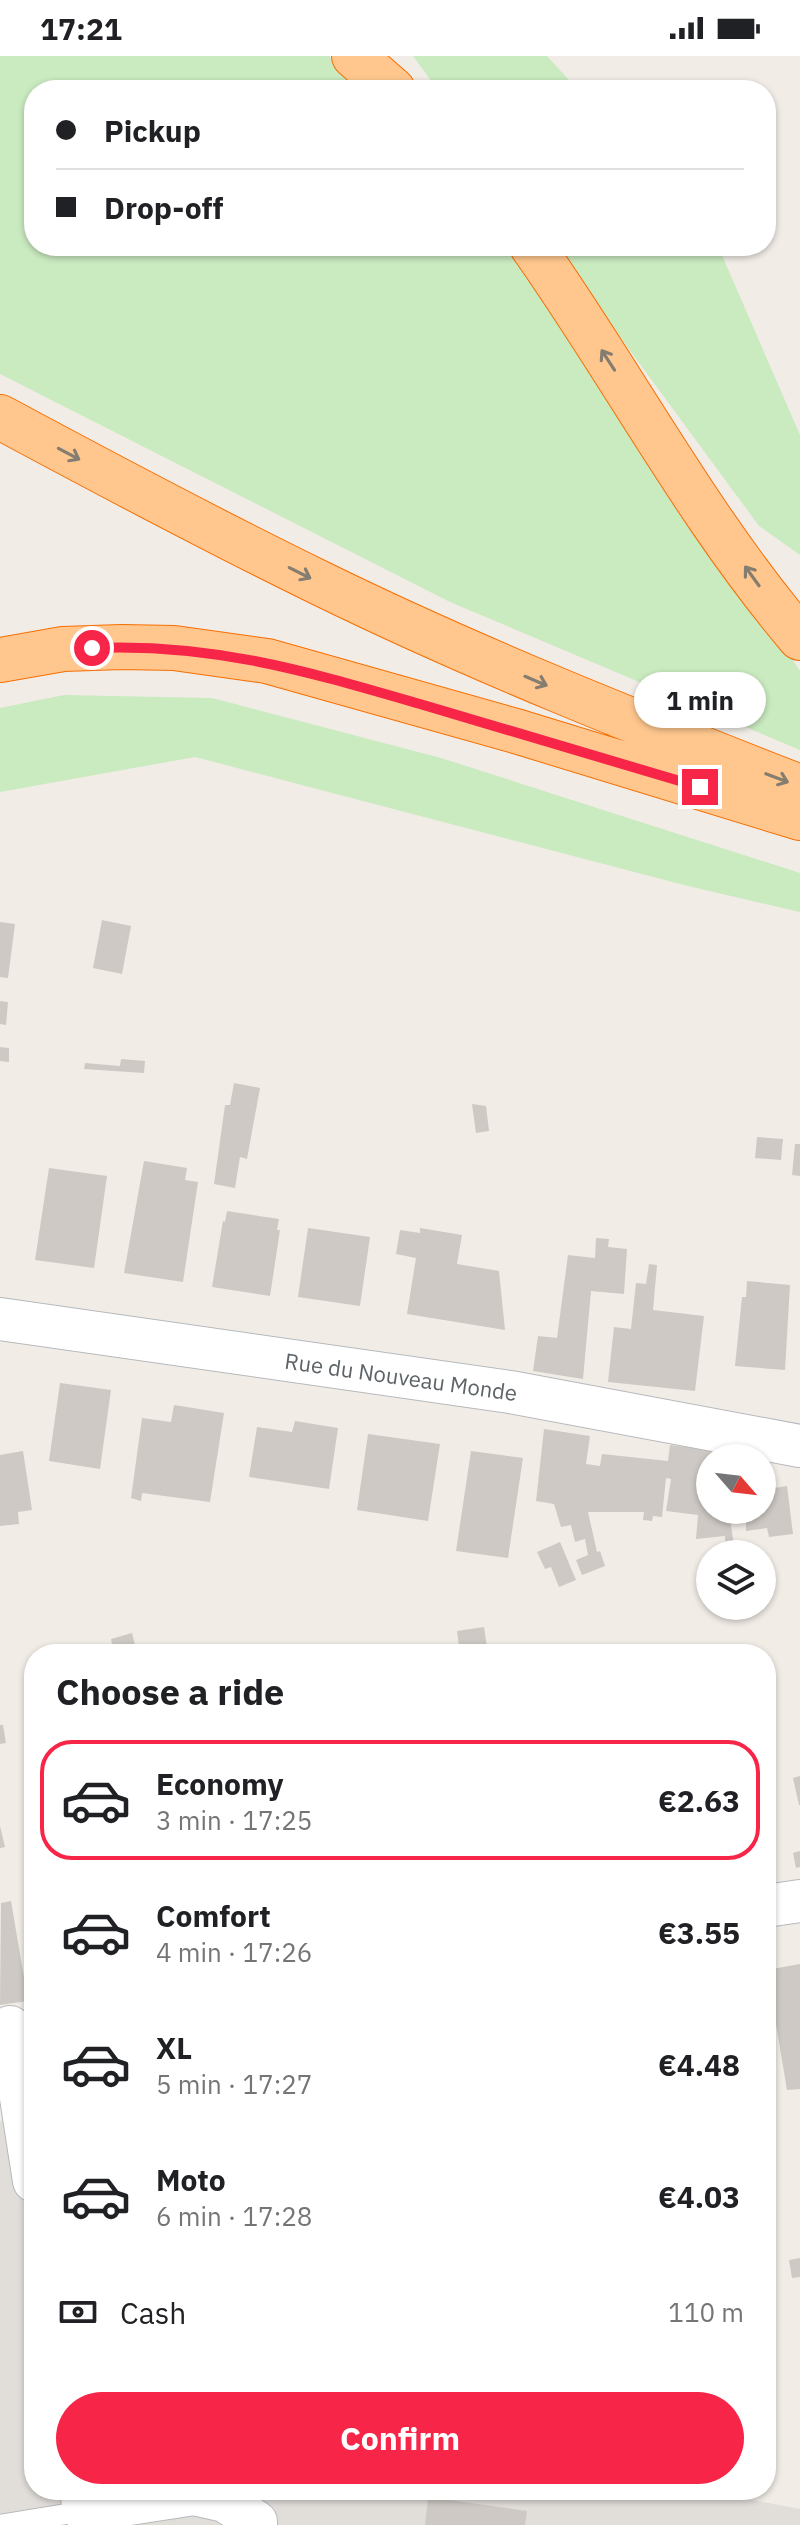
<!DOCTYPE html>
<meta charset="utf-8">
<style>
:root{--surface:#fff;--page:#f2f2f2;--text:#202124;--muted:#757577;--line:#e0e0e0;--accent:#f72548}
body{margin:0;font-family:"IBM Plex Sans",sans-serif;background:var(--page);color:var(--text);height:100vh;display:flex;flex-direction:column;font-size:30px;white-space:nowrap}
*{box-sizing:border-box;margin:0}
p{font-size:26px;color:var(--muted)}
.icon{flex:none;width:44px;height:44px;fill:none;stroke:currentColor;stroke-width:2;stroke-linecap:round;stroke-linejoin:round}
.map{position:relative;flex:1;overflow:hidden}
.panel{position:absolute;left:24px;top:1588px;width:752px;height:856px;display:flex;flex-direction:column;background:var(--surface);border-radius:32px;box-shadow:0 2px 6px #0004}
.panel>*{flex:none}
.top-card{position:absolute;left:24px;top:24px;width:752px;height:176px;border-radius:32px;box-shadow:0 2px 6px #0004;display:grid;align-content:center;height:176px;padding:0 32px;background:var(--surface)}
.needle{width:52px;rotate:118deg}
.fabs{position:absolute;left:696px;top:1388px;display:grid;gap:16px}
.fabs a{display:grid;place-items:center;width:80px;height:80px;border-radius:50%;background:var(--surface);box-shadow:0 2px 6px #0004;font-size:40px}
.end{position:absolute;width:36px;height:36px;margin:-18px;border:10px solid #f72548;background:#fff;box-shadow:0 0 0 4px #fff}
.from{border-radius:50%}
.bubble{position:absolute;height:56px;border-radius:28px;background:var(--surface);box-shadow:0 2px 6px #0004;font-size:26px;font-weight:700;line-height:56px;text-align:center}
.top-card b{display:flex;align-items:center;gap:28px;height:76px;font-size:30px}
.top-card b+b{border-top:2px solid var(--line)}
.top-card i{width:20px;height:20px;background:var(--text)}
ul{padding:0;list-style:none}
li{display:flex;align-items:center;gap:24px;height:120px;margin:0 16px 12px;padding:0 16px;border:4px solid transparent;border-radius:32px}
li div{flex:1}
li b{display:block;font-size:30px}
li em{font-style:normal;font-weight:700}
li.active{border-color:var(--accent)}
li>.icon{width:72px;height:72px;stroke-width:1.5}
h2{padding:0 32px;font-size:36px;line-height:96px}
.pay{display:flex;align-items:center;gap:20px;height:88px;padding:0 32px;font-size:30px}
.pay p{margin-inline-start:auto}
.cta{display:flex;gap:16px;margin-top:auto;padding:16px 32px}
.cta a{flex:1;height:92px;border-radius:48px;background:var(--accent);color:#fff;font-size:32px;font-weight:700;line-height:92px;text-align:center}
.status{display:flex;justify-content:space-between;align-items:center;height:56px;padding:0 40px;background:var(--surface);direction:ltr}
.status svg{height:22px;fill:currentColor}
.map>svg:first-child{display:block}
.industrial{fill:#e1deda}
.green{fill:#caeac0}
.building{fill:#cec9c4}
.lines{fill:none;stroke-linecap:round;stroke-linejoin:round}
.lane-casing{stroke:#b6babd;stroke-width:22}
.street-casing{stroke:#b6babd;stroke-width:44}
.highway-casing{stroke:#f66e00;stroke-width:46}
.lane{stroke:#fff;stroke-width:20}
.street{stroke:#fff;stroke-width:42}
.highway{stroke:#ffc78e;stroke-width:44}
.oneway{stroke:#867d71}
.route{stroke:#f72548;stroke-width:10}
.labels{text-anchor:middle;stroke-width:8;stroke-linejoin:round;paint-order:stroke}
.street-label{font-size:22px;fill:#5d6467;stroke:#fff}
</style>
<div class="status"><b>17:21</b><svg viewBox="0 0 49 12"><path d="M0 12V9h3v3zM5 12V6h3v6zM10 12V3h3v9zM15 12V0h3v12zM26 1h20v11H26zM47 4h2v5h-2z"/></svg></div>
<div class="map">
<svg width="800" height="2469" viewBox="0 0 800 2469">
<rect width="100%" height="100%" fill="#f1ece6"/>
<path class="industrial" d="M34 2059V2434H700L800 2453V2469H0V2065Z"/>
<path class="green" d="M0 0H329L365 34H34V190H511L540 221 800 615V694L450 546 0 318Z
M413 0H547L578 34H438Z
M553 190H718L800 379V499L759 470Z
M64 639 212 642 441 702 800 817V856L688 830 195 701 0 736V652Z"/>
<path class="building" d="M102 864 131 870 122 918 93 912Z
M0 866 15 868 8 922 0 921Z
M0 945 8 946 6 969 0 968Z
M0 991 9 992V1006L0 1005Z
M121 1003 145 1005 144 1017 84 1013 85 1007 120 1010Z
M234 1027 260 1032 247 1103 240 1101 235 1132 214 1128 225 1049H230Z
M472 1048 486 1050 489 1075 476 1077Z
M757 1081 783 1083 781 1104 755 1102Z
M795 1088H800V1120L792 1119Z
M144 1105 187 1112 185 1124 198 1126 183 1226 124 1217Z
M49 1112 107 1120 94 1212 35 1204Z
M227 1155 279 1163 277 1174H280L270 1240 212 1231 223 1165 225 1166Z
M308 1172 370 1181 360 1250 298 1241Z
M420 1172 462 1179 457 1208 499 1215 505 1274 407 1258 416 1202 396 1198 400 1174 420 1177Z
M596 1182 609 1183 608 1191 627 1193 624 1238 591 1235 583 1323 533 1315 538 1280 557 1282 568 1199 595 1202Z
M649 1208 657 1209 653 1254 704 1260 695 1335 608 1326 614 1271 631 1273 636 1227 646 1228Z
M747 1225 790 1229 785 1314 735 1310 742 1241H746Z
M60 1327 111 1334 100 1413 49 1405Z
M174 1349 224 1357 210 1446 142 1437 141 1445 131 1442 142 1362 171 1366Z
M295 1365 338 1372 329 1433 249 1421 257 1371 292 1376Z
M544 1373 590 1380 586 1408 600 1410 602 1398 668 1405 670 1389 720 1395 719 1397 738 1400 710 1402V1454H729L735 1498H726L725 1480 696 1483 698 1459 666 1455 671 1423 666 1422 662 1461 653 1460 652 1465 643 1464 644 1456H588L597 1496 600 1495 605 1510 582 1519 576 1504 588 1499 585 1483 575 1486 571 1469 561 1471 554 1448 536 1445Z
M368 1378 440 1388 428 1465 357 1454Z
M23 1395 32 1454 18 1456 19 1468 0 1470V1399Z
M471 1395 523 1402 508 1502 456 1495Z
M787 1430 793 1478 769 1481 767 1472 746 1475V1466H742L740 1454H762V1434Z
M560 1486 576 1524 559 1531 551 1511 545 1513 537 1496Z
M484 1571 488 1598H460L457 1575Z
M132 1577 136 1593 114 1598 111 1583Z
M346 1589 348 1598H306V1596Z
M0 1669H3L6 1687 0 1688Z
M800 1720V1749H799L793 1722Z
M0 1770 5 1791 0 1792Z
M800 1795V1811L796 1812 793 1797Z
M11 1845 28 1945 0 1949 1 1847Z
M34 1870V1927H32L24 1871Z
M800 1908V2033L787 2034 767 1914Z
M800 2202V2221L792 2222 789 2204Z
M428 2441 527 2455 525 2469H425Z"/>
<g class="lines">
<defs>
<path id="lane" d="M0 2469 84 2455"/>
<path id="street" d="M0 1263 510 1336 800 1390
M766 1850 800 1845
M10 1971 34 2125
M81 2434 84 2455 194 2438 225 2445 256 2466V2469"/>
<path id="highway" d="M354 0 393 34
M532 190C623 319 697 461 800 582
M0 361C106 418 213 475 322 528 477 604 639 668 800 731
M0 604 63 593 122 591 174 592 267 605 519 676 800 762"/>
</defs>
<use href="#lane" class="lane-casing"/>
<use href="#street" class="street-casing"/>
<use href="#highway" class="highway-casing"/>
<use href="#lane" class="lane"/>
<use href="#street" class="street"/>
<use href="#highway" class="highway"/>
</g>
<defs><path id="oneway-shaft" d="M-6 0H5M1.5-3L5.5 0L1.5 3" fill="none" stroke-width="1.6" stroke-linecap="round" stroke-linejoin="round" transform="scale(2)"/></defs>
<g class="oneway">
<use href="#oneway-shaft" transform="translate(608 304) rotate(-123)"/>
<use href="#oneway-shaft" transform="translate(69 398) rotate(28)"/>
<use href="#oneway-shaft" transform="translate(300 517) rotate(27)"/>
<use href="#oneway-shaft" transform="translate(752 520) rotate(-126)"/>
<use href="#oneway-shaft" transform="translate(536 625) rotate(23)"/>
<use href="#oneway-shaft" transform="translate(777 722) rotate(21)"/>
</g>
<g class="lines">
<path class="route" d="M92 592C213 587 306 615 420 648 514 675 607 704 700 731"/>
</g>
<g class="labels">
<g class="street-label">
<text transform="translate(401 1321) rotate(8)" y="8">Rue du Nouveau Monde</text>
</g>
</g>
</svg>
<div class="fabs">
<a><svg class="needle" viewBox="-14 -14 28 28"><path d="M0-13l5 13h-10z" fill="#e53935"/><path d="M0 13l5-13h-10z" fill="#757577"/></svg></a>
<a><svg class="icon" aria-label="layers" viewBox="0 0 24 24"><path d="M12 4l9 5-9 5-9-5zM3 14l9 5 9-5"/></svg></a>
</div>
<i class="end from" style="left:92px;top:592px"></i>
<i class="end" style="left:700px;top:731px"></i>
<div class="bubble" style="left:634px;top:616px;width:132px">1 min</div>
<div class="top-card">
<b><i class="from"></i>Pickup</b>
<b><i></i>Drop-off</b>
</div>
<section class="panel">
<h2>Choose a ride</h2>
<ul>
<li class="active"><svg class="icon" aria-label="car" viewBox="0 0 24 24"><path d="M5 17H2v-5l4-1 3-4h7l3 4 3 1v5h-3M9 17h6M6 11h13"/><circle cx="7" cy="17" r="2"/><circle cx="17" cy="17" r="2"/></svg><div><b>Economy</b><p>3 min · 17:25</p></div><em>€2.63</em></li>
<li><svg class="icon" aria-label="car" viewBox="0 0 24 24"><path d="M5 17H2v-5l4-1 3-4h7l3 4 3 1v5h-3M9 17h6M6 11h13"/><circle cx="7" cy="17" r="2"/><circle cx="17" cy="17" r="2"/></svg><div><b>Comfort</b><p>4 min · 17:26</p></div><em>€3.55</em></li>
<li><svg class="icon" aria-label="car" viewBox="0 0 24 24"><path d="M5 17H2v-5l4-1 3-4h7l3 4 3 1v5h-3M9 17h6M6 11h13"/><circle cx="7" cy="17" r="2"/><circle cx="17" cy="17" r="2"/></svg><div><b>XL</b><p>5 min · 17:27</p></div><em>€4.48</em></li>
<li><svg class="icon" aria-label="car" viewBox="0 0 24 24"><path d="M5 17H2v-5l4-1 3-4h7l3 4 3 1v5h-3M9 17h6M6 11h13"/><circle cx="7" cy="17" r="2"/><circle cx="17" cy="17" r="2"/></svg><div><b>Moto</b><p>6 min · 17:28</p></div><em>€4.03</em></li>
</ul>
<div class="pay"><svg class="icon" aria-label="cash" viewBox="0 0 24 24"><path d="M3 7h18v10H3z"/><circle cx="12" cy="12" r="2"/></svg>Cash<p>110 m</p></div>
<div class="cta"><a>Confirm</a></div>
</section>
</div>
